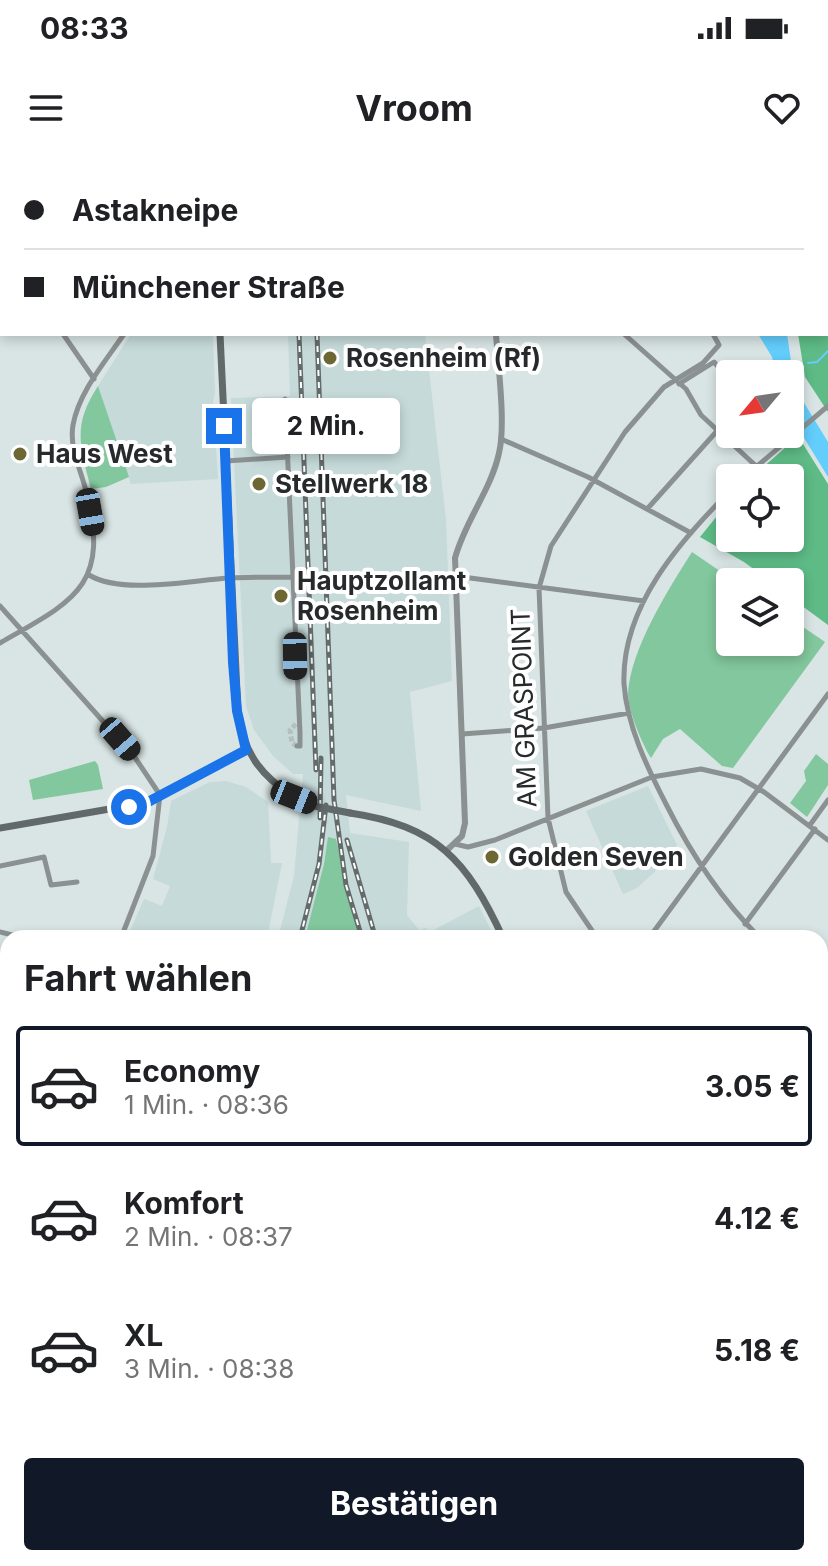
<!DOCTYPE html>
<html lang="de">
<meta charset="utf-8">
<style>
:root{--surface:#fff;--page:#f6f6f6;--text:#202124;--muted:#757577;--line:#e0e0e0;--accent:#111827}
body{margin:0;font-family:Inter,sans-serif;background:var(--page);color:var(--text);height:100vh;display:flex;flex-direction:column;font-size:30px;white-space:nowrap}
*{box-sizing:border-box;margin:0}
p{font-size:26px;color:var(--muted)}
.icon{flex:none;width:44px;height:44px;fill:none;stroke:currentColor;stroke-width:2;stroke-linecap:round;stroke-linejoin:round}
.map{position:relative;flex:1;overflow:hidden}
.drawer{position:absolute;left:0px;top:770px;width:828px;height:636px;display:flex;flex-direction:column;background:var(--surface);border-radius:24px 24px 0 0;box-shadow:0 4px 12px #0003}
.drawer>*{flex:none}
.top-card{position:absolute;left:0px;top:0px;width:828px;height:176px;box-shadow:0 4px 12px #0003;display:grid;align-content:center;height:176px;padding:0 24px;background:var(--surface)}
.needle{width:52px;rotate:241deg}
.tools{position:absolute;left:716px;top:200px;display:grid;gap:16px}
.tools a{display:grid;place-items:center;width:88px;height:88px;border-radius:8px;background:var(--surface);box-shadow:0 4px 12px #0003;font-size:40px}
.end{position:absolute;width:36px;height:36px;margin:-18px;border:10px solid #1a73e8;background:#fff;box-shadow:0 0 0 4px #fff}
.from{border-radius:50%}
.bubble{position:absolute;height:56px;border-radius:8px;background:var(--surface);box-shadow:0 4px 12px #0003;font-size:26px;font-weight:700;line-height:56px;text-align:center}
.car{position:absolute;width:24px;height:48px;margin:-24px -12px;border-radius:10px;box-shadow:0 0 6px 2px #0007;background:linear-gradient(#222 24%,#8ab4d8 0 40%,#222 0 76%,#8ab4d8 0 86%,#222 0)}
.top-card b{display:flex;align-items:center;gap:28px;height:76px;font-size:30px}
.top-card b+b{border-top:2px solid var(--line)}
.top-card i{width:20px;height:20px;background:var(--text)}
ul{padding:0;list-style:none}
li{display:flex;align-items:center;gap:24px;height:120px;margin:0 16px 12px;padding:0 8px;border:4px solid transparent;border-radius:8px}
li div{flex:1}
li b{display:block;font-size:30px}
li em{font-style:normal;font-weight:700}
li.selected{border-color:var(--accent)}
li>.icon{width:72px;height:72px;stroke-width:1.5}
h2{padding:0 24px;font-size:36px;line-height:96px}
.action{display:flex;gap:16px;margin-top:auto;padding:16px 24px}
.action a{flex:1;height:92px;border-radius:8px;background:var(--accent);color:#fff;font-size:32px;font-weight:700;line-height:92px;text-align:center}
.status{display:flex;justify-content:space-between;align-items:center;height:56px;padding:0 40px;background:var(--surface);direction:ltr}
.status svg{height:22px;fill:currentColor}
header{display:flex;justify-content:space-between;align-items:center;height:104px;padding:0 24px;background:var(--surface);font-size:36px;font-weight:700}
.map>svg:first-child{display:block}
.built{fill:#c5dad9}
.green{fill:#82c79d}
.forest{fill:#5ebb86}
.water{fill:#63cdfc}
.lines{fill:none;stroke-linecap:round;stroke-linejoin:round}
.stream{stroke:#63cdfc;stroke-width:2}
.canal{stroke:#63cdfc;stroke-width:6}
.minor-tunnel{stroke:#b4c0bf;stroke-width:5;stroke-dasharray:5 2.5;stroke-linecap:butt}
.minor{stroke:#8b9091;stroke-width:5}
.tertiary{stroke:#8b9091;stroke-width:6}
.secondary{stroke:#62696a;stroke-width:7}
.rail-casing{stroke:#646b6b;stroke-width:5}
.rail{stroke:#fff;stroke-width:2;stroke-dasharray:6;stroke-linecap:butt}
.secondary-bridge{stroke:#62696a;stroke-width:7}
.route{stroke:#1a73e8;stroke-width:10}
.poi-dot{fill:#6d6734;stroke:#fff;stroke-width:3}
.labels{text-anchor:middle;stroke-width:8;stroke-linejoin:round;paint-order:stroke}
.poi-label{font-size:26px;font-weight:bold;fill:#262a2a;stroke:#fff;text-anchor:start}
.street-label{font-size:26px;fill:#262a2a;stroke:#fff}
</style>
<div class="status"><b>08:33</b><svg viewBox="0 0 49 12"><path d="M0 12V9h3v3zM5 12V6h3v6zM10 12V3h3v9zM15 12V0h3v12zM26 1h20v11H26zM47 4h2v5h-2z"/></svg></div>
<header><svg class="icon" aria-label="menu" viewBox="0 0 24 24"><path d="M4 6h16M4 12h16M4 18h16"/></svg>Vroom<svg class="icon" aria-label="heart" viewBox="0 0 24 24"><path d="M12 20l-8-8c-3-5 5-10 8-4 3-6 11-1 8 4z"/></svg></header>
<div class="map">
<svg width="828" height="1406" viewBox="0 0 828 1406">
<rect width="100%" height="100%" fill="#d8e5e4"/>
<path class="built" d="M131 174H213L215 232 213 242 218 319 131 324 98 226Z
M288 174H425L446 360 452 521 410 532 421 651 346 635 350 673 409 682 407 755 419 770 426 768 430 772 479 746 495 778H360L329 677 317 736 305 778H278L294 716 303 614H293L273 596 254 570 246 546 231 238 290 236Z
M226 621 246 627 268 642 271 703H282L267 778H127L144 739 162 746 170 726 153 719 167 667 171 641 210 622Z
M648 626 677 685 659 708 637 728 623 734 586 651Z
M820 1256 828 1260V1383L820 1374Z"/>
<path class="green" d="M98 226 129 317 106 327 91 329C80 285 72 266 98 226Z
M692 392 736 422H730V482H790V458L825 482 733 608 722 606 680 569 663 579 651 598C642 584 628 550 628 534 630 490 669 428 692 392Z
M816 594 828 604V625L807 657 790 643 806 621 804 611Z
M95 601 98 605 103 629 33 640 29 620Z
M328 677 336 679 360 778H305L324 704Z
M268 1398H459L450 1402 451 1406H268Z"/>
<path class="forest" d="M828 84V252L805 217 798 174H826Z
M798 276 828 324V465L790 437V422H771L744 402 700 377 730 340V378H790V318H751Z"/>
<path class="water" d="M758 174H787L795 228 828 282V317L790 255V214H776L772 197Z"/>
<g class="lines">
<path class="stream" d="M808 203 817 202 828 191
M0 1143 8 1136
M265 1398 266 1406"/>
<path class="canal" d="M642 0 644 2"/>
<path class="minor-tunnel" d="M296 564 290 570 292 583 297 586"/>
<path class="minor" d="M58 0 62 2
M688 0 689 2
M0 120 2 121
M63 174 94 219
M624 174 686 229 701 255 756 306
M679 224 714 202 730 220
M285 239 300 573V586H297
M501 279 588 317 691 373
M226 301 288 297
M743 318 828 246
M730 331C680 381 621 447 624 524 627 566 647 607 666 644 691 694 720 738 760 778
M648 348 717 271
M89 415C122 435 192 420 230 418 251 417 271 417 292 417
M455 416 644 441
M0 446 134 596 160 635 153 696 121 778
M0 483C73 441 111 427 86 331 81 310 69 288 73 265 79 232 105 202 124 174
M462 574 544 568 629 553
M810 665 828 640
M455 684 468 687 495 680 652 617 701 609 740 618 764 632 828 680
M0 706 44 697 51 725 77 722
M745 764 815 669
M0 772 24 778
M597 778 566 732 548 658 539 428 551 386 625 272 664 227 703 203 719 185 713 174
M649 778 828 534
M0 864 8 868
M820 1002 823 975 826 828 828 820
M820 1051 828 1046
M0 1053 8 1067
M820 1117 828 1113
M820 1149 828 1153
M0 1187 8 1180
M0 1340 8 1336
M166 1398 168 1406
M257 1398 258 1406
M631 1398 632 1406
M780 1398 788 1406
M67 1406 85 1398
M566 1406 577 1398"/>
<path class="tertiary" d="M485 0 486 2
M446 691 462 676 465 663 455 398C465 361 491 330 499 293 506 265 498 205 496 174"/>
<path class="secondary" d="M201 0V2
M220 174 238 553C244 593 260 615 294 637
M350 653C437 666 467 700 503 778
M0 668 144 643 246 590
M820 1249 828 1252"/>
<defs>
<path id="rail" d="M292 0V2
M309 0V2
M323 0V2
M299 174 316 610
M317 174 334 640 346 725 362 778
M320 658 321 598
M347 680 375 776
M300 778 319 704 326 645
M0 1122 8 1115
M820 1361 828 1370"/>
</defs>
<use href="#rail" class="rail-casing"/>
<use href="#rail" class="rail"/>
<path class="secondary-bridge" d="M294 637 314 646 350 653"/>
</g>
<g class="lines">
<path class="route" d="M129 647 148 642 246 590 237 551 233 502 224 266"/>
</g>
<g class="poi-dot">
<circle cx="330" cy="198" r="8"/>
<circle cx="20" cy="294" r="8"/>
<circle cx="259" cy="324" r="8"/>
<circle cx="281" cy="436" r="8"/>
<circle cx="492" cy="697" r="8"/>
</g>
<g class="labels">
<g class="poi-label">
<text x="346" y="207">Rosenheim (Rf)</text>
<text x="36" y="303">Haus West</text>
<text x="275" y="333">Stellwerk 18</text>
<text x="297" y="430">Hauptzollamt<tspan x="297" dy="30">Rosenheim</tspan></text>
<text x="508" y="706">Golden Seven</text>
</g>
<g class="street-label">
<text transform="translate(524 548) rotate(-92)" y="9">AM GRASPOINT</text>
</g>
</g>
</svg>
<div class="tools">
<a><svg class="needle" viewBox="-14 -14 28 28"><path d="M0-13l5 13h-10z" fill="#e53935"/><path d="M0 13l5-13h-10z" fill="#757577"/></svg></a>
<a><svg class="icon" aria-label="locate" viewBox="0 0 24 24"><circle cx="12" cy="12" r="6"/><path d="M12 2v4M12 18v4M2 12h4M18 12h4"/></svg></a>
<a><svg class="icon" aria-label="layers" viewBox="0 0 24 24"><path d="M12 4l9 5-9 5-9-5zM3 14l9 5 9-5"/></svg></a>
</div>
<i class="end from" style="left:129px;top:647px"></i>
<i class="end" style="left:224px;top:266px"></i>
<div class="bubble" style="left:252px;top:238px;width:148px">2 Min.</div>
<i class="car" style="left:90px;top:352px;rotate:170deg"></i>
<i class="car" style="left:295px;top:496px;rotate:179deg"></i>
<i class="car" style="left:120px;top:579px;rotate:139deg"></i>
<i class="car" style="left:294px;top:637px;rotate:112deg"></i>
<div class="top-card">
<b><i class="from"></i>Astakneipe</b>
<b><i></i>Münchener Straße</b>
</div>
<section class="drawer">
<h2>Fahrt wählen</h2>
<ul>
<li class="selected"><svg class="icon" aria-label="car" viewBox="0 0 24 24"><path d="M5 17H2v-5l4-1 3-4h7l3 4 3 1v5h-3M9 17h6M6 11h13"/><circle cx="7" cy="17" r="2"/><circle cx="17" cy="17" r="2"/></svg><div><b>Economy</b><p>1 Min. · 08:36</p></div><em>3.05 €</em></li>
<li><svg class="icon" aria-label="car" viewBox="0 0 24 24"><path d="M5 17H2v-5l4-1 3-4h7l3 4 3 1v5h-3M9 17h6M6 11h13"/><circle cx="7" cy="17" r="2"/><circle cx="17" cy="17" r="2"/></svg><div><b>Komfort</b><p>2 Min. · 08:37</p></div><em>4.12 €</em></li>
<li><svg class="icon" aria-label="car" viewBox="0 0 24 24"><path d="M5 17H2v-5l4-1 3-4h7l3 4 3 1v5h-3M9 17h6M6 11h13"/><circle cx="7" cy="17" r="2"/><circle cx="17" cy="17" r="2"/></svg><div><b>XL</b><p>3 Min. · 08:38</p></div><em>5.18 €</em></li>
</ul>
<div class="action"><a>Bestätigen</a></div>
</section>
</div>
